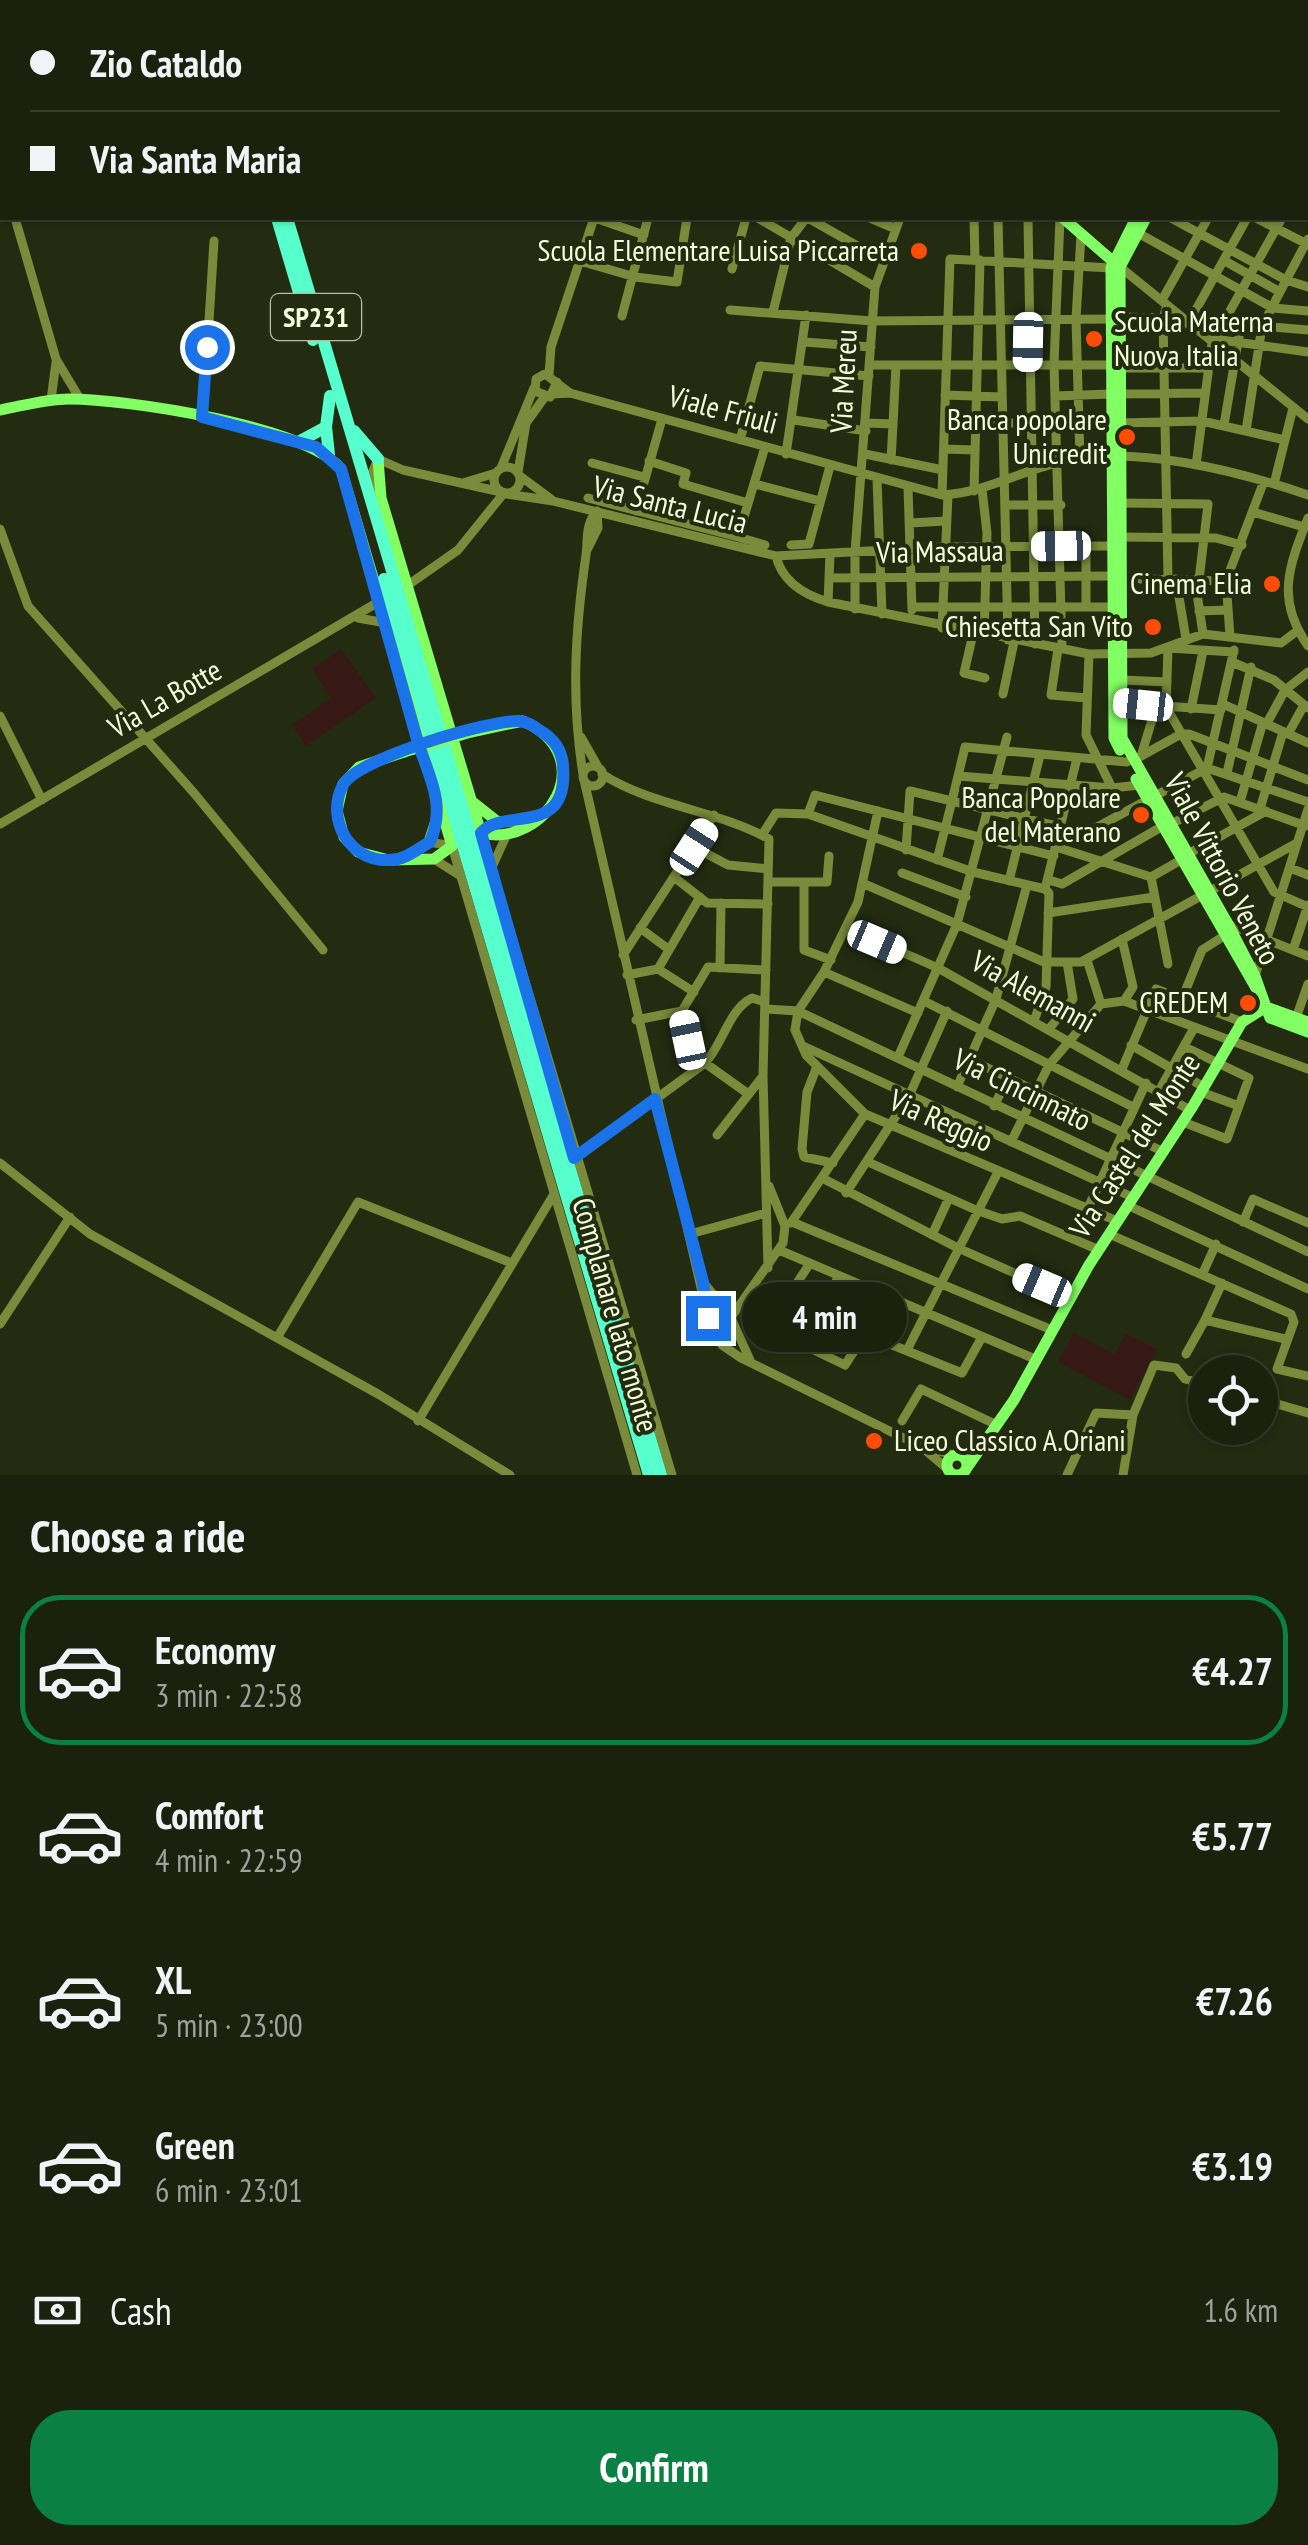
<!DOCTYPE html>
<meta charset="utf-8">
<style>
:root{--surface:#1a210d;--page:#272e1b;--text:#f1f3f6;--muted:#9fa39d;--line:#383e2e;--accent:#0b8043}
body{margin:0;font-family:"PT Sans Narrow",sans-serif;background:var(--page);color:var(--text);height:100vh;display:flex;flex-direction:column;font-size:38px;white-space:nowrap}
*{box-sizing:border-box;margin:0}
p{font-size:32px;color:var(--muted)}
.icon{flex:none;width:55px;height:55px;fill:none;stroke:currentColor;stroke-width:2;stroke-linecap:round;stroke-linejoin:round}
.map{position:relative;height:1475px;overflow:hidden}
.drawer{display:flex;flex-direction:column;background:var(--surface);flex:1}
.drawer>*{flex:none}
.hud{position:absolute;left:0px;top:0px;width:1310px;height:220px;box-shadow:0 2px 8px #0004,0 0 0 2px var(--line);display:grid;align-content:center;height:220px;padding:0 30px;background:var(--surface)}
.buttons{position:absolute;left:1188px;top:1355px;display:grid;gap:20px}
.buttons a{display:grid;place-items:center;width:90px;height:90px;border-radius:50%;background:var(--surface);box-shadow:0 2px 8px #0004,0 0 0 2px var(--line);font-size:50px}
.end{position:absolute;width:45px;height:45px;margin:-22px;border:12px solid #1a73e8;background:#fff;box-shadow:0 0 0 5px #fff}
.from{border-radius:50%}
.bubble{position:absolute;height:70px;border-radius:35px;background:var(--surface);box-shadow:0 2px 8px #0004,0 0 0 2px var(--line);font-size:32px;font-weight:600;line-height:70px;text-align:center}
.car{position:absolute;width:30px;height:60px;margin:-30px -15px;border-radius:12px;box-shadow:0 0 8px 2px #0007;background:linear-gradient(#fff 24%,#345 0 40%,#fff 0 76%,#345 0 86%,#fff 0)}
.hud b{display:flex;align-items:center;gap:35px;height:95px;font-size:38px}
.hud b+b{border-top:2px solid var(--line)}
.hud i{width:25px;height:25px;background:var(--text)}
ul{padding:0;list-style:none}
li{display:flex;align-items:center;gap:30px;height:150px;margin:0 20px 15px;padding:0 10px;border:5px solid transparent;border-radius:40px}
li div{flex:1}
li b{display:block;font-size:38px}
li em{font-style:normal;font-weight:600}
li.selected{border-color:var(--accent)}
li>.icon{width:90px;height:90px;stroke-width:1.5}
h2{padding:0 30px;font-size:45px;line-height:120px}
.pay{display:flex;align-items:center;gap:25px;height:110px;padding:0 30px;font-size:38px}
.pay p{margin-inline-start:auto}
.button{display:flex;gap:20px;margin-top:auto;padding:20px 30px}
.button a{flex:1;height:115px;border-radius:40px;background:var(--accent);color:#fff;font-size:40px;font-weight:600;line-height:115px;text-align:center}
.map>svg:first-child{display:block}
.green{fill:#361914}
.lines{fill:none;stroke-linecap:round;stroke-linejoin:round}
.minor{stroke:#7a8c3b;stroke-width:9}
.major{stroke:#82ff63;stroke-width:11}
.highway{stroke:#57ffcc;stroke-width:12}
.major-bridge{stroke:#82ff63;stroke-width:11}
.route{stroke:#1a73e8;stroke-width:12}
.poi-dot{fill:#ff4d08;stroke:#232c11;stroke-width:4}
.labels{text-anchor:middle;stroke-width:8;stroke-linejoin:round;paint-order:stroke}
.shield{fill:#232c11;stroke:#b6c09f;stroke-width:2.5}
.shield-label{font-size:28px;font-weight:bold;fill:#f5ffdc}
.poi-label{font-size:30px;fill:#f5ffdc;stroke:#232c11;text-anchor:end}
.street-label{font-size:30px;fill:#f5ffdc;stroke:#232c11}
</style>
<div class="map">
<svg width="1308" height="1475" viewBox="0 0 1308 1475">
<rect width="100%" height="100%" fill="#232c11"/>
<path class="green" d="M341 649 376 698 306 746 292 725 331 698 312 669Z
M1074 1333 1114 1354 1126 1334 1157 1349 1130 1400 1058 1362Z"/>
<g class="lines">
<path class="minor" d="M490 0 493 2
M629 0 632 2
M1078 0 1082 2
M1135 0 1140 2
M1196 0 1200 2
M1285 0 1287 2
M572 2 574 0
M681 2 682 0
M934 2 935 0
M970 2 972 0
M996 2 998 0
M1119 2 1121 0
M1179 2 1181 0
M1218 2 1220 0
M1308 27V28
M1308 35V34
M0 165 2 174
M15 218 56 359 80 399
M595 218 644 235
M758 218 875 287
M808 218 884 261
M870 218 896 229
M974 218 975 260
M998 218 1008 640
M1028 218 1035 644
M1060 218 1054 364 1062 649
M1171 218 1286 280 1308 287
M1256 218 1307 244
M1138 233 1273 308 1308 311
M580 261 635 277 677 282 687 218
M1225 261 1280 292
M1120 267 1308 419
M732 269 746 218
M1162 300 1208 218
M1167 305 1163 318 1168 579
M730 310 872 321 1111 319
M773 312 791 238 806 218
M622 316 648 218
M1119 317 1163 318
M1224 323 1308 330
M1188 324 1247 218
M804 342 871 347
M1212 343 1221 340 1308 352
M870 365H1111
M1120 368H1209
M549 375 551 347 594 218
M557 382 550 397 535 391 536 379 545 374 570 393
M554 394 570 393 942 495C984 493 1020 471 1060 462 1134 444 1238 471 1308 495
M1120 394 1205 393
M945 395 1002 397
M1055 396 1111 394
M51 400 56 362
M203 417 214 241
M794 420 866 431
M867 423 893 424 896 365
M945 423H1041
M1057 423H1111
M1120 423 1202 421 1285 440
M1224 425 1241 324
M1246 431 1262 326 1308 239
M740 440 760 366 869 376
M765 447 738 537 765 545
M944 449 975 450
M786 454 806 315
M865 454 943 470
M891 460 893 424
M1080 460 1076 319 1081 235
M649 461 686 473 683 484 748 503
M592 463 644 477
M1196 465 1212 343 1282 218
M494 480a13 13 0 1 1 26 0a13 13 0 1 1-26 0Z
M501 468 534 388
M518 472 526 423 544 398
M520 476 551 499
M877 479 882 614
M466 482 496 473
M755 484 820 501
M1274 484 1293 408
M908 488 912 610
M982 489 987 533 984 636
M378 491 372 473 378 459 403 470 501 492
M974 491 980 260
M507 494 553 501 776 556 943 547 1112 546
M942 495 950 259 1111 268
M588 498 738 537
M1120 503 1208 504 1199 580
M1008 505H1061
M636 511 662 419
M1253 512 1304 527
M1308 518C1288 568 1276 600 1308 646
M910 523 946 521
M0 529 28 606 194 793 323 950
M1121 537 1216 538 1242 545
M791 545 809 544 830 466
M1086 546V607
M587 550 598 528 597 511
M776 556C782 582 805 595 828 602L1089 654 1151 653 1203 634 1281 643 1297 631
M829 578 1112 576
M1140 579 1226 581
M1176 579 1186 639
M1195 580 1203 634
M408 585 458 550 504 493
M828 602 830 554
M912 607H1112
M855 609V552L875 287 900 218
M1199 611 1228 610
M358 618 386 623
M942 628 948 495
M973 634 964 673 985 678
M1230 636 1226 581 1264 481
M1058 649 1051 695 1087 698
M1234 652 1168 648 1166 707 1274 892 1308 907
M1089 654 1086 735 1112 788
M1232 662 1274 680 1308 708
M1122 680 1167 682
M1003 694 1014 642
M1122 703 1221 710
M1223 704 1308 743
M1191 709 1203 651
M0 716 42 800
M1267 723 1285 690 1308 672
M1288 734 1304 705
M581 737 598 767
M1141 756 1156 707
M1134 760 1181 734H1189L1308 780
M583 776a10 10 0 1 1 20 0a10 10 0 1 1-20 0Z
M1207 768 1234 650
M1207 768 1308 802
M1227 773 1251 667
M583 774C571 700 575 630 586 555 588 539 585 524 597 511
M602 774C651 806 717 810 769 839L763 1076 768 1268
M958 776 1112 788 1140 785
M584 780 708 1318
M1240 802 1263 722
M1260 809 1283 732
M878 811 858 902 824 972 798 1011 795 1030 806 1055 865 1114 1117 1221
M808 814 815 795 1054 856
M498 822 481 833 672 1475
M0 824 380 601
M1171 824 1224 797 1306 826
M762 835 776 813 808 814 973 872 1045 889
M429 842 452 846 637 1475
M694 847 728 865 768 869
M1056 847 1151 877 1181 860
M906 850 910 791 952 801 965 747 1127 762
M1188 854 1266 811
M434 859 459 875
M937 860 952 801 1086 833 1207 768
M492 867 507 834
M1290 868 1308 875
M902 873 966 897
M674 877 707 903 768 904
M1151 877 1168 964
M1049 880 1062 884 1163 826
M1009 881 1040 755
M768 882H827L829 856
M804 882V950L831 960
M862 883 1044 962H1081L1297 843
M1048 913 1154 897
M1228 924 1308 956
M640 928 667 948
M847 928 938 968 1190 1110
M1293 950 1308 905
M623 955 714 815
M1087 960 1101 1004 1124 1001 1133 987 1122 939
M720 968 721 903
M658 969 700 897
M824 972 918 1013
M627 975 658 969 694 992
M1255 976 1308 809
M1182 999 1202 950 1224 936
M924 1001 1133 1107
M1124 1001 1308 1069
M766 1009 798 1011 1308 1252
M1296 1018 1308 984
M636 1020 682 1011
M1034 1021 1046 987 1049 893 1045 889 1077 758
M1049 1029 1073 999 1067 962
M1131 1045 1204 1087
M803 1046 1132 1197
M898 1057 957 924 1007 737
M971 1060 1164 1152
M705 1063 747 1093
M694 1069 682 1011 708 967 766 970
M816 1069 807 1092 802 1149 804 1157 833 1163
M1122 1069 1156 989 1242 1022
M957 1087 996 999 1027 885
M1159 1091 1194 1028
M1201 1092 1239 1106
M994 1106 1009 1076
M1183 1122 1227 1139 1249 1078 1185 1047
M717 1135 763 1076
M1011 1142 1049 1065 1101 1004
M575 1158 705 1063C723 1044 729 1009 752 998L765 1002
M868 1162 976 1210 1002 1219 1020 1216 1099 1250
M0 1163 90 1234 378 1394 510 1475
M824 1179 958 1248 1071 1298
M846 1193 909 1096 947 1011
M1127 1205 1308 1289
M1087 1210 1146 1083
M792 1222 1052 1330
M1243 1222 1253 1199 1308 1223
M791 1223 865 1114
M690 1234 766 1213
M1109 1234 1291 1314 1294 1322 1277 1369 1308 1376
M932 1235 949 1198
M779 1250 1035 1359
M810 1263C796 1286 775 1308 785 1336L845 1365 865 1334 962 1373 982 1337
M1202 1275 1216 1244
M703 1282 722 1305
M1222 1283 1205 1320 1285 1339
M708 1317a12 12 0 1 1 24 0a12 12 0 1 1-24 0Z
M732 1316 783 1243 785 1226 769 1186
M732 1320 750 1360
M0 1324 70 1217
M710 1324 722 1345 741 1358 922 1447 958 1456
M277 1338 358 1202 509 1262
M801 1345 839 1276
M907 1350 997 1174
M1186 1354 1205 1320
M1260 1399 1308 1413
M418 1421 554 1194
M902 1421 921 1389 997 1425
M924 1449 950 1471
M1067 1475 1096 1413 1133 1415
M1123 1475 1133 1415 1154 1365 1176 1368 1185 1379 1205 1384"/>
<path class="major" d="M801 0 804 2
M1256 2 1258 0
M1267 2 1268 0
M1063 218 1116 264
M1146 218 1120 267 1122 738 1228 924 1255 976 1270 1018 1308 1032
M0 410C22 406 46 399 69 399 125 399 307 426 341 469L452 846 434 859 389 860 358 852 344 837 337 811 343 784 359 767 404 752
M378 459 381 498 481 833C546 849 603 757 523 721L471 732
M1120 750 1114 738 1111 268 1136 218
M1136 779 1256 988
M474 803 498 822 528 820
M405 858 429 842 439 812
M1266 1007 1308 1022
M947 1465a10 10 0 1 1 20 0a10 10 0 1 1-20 0Z
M966 1469 1014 1400 1089 1265 1193 1106 1242 1022 1266 1007"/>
<path class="highway" d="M212 0 213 2
M225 0V2
M277 218 313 340
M287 218 661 1475
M326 427 329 455
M354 431 378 459
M300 441 326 427 330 396
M384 579 649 1475"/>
<path class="major-bridge" d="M404 752 471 732"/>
</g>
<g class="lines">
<path class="route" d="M207 347 202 417 316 447 341 469 417 739C428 776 447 803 430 842 416 850 405 860 389 860 350 862 325 819 343 785 356 759 489 720 519 721 527 722 533 725 539 730 553 738 562 750 563 766 569 839 504 806 481 833L574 1158 655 1099 703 1282 708 1318"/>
</g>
<g class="poi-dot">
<circle cx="919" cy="251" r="10"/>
<circle cx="1094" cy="339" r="10"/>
<circle cx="1127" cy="437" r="10"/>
<circle cx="1272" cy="584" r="10"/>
<circle cx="1153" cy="627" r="10"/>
<circle cx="1141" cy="815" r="10"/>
<circle cx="1248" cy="1003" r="10"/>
<circle cx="874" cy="1441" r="10"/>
</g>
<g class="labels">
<rect class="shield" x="271" y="294" width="90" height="46" rx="8"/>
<g class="shield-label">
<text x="316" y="327">SP231</text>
</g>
<g class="poi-label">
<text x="899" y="261">Scuola Elementare Luisa Piccarreta</text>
<text x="1114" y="332" text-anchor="start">Scuola Materna<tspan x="1114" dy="34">Nuova Italia</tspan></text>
<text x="1107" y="430">Banca popolare<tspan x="1107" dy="34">Unicredit</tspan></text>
<text x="1252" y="594">Cinema Elia</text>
<text x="1133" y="637">Chiesetta San Vito</text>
<text x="1121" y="808">Banca Popolare<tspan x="1121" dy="34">del Materano</tspan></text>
<text x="1228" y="1013">CREDEM</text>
<text x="894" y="1451" text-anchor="start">Liceo Classico A.Oriani</text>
</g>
<g class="street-label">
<text transform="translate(844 381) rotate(-87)" y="10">Via Mereu</text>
<text transform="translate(723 410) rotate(15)" y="10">Viale Friuli</text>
<text transform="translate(670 505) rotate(14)" y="10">Via Santa Lucia</text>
<text transform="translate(940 552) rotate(-1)" y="10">Via Massaua</text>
<text transform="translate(165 699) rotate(-30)" y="10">Via La Botte</text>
<text transform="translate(1222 869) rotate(62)" y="10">Viale Vittorio Veneto</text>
<text transform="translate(1033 992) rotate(29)" y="10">Via Alemanni</text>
<text transform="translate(1022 1090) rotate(26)" y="10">Via Cincinnato</text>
<text transform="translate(941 1121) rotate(24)" y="10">Via Reggio</text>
<text transform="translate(1135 1146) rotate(-57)" y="10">Via Castel del Monte</text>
<text transform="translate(615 1315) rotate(74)" y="10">Complanare lato monte</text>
</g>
</g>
</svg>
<div class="buttons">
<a><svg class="icon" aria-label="locate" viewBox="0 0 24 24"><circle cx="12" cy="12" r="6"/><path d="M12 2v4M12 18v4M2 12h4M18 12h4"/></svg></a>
</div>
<i class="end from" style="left:207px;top:347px"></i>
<i class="end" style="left:708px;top:1318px"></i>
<div class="bubble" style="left:742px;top:1282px;width:165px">4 min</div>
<i class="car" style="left:1028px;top:342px;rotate:181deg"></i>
<i class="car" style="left:1061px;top:546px;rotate:269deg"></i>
<i class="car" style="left:1143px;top:705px;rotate:276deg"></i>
<i class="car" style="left:694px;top:847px;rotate:33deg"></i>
<i class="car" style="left:877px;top:942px;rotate:113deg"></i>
<i class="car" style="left:688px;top:1040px;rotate:348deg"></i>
<i class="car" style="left:1042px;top:1285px;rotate:293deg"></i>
<div class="hud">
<b><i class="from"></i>Zio Cataldo</b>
<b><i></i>Via Santa Maria</b>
</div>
</div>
<section class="drawer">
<h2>Choose a ride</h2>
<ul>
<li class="selected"><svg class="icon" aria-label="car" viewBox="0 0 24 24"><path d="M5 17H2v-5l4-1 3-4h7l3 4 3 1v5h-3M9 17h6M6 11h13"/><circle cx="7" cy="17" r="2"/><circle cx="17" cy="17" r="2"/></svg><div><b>Economy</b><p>3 min · 22:58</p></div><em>€4.27</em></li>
<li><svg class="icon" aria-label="car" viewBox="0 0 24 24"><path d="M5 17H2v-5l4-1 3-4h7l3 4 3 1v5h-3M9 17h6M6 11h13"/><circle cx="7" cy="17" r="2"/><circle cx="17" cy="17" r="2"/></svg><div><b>Comfort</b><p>4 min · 22:59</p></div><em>€5.77</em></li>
<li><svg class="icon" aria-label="car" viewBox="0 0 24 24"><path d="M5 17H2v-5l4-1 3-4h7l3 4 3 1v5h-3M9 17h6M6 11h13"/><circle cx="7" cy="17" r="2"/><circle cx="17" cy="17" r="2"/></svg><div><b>XL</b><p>5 min · 23:00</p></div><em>€7.26</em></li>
<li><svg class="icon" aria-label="car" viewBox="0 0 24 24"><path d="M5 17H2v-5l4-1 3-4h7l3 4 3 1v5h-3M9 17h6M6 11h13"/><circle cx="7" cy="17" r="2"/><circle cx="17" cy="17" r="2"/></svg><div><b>Green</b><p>6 min · 23:01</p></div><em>€3.19</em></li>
</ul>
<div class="pay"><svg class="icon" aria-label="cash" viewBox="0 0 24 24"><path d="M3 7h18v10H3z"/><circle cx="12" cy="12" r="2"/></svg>Cash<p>1.6 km</p></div>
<div class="button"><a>Confirm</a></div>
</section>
